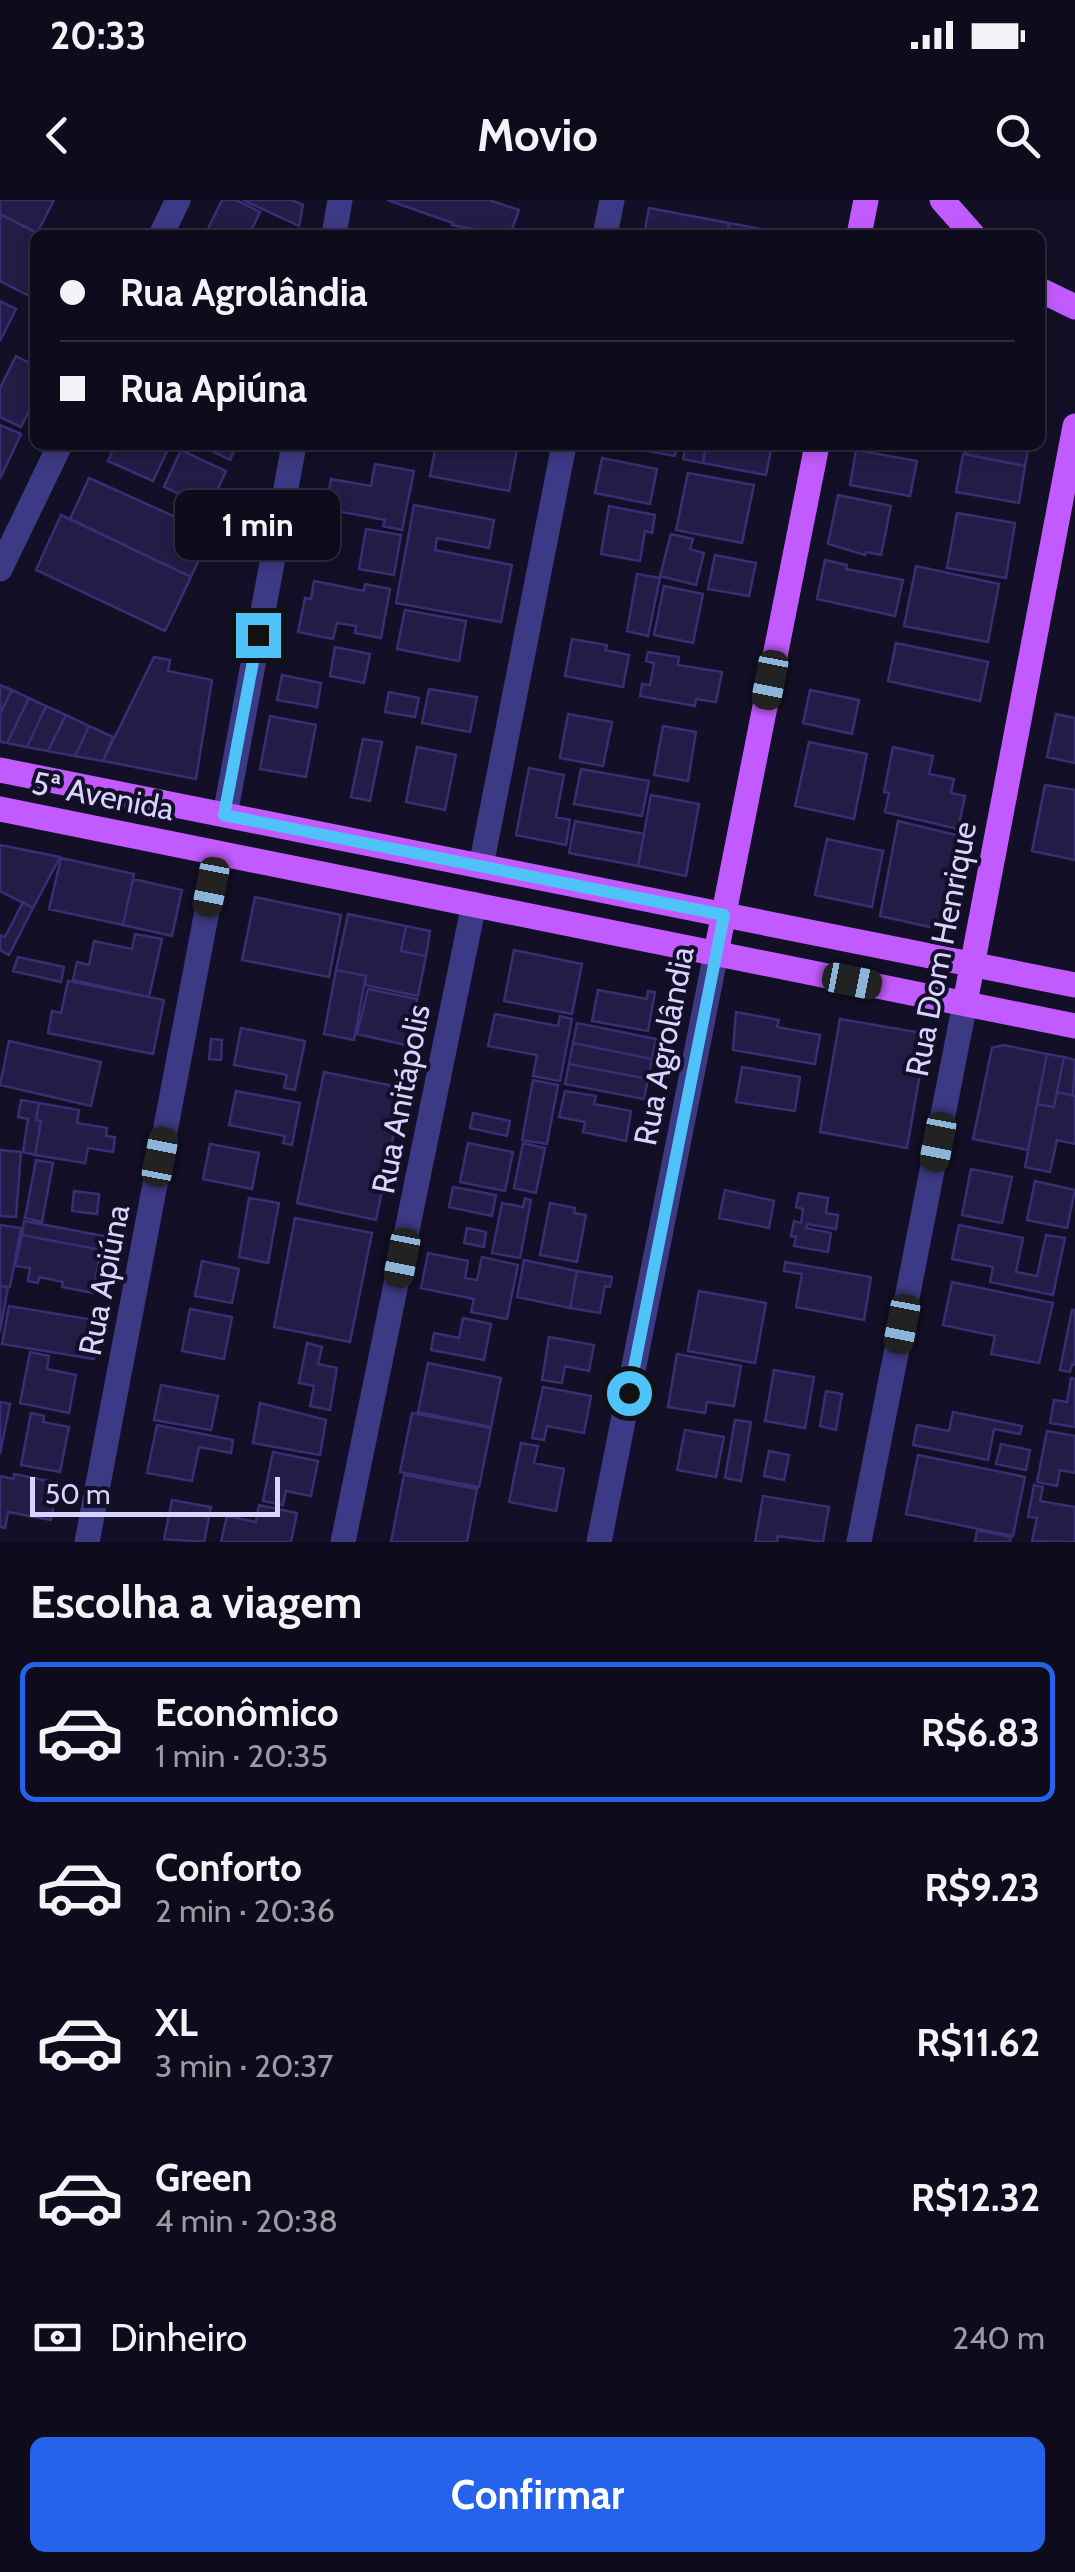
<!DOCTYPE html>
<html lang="pt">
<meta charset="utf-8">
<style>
:root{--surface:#0e0b1c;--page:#1c1929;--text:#f1f3f6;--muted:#9b9ba3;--line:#2e2b3b;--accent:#2563eb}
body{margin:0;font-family:Cabin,sans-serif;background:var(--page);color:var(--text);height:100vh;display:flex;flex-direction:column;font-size:38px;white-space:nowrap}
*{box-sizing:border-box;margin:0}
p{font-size:32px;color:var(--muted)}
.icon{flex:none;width:55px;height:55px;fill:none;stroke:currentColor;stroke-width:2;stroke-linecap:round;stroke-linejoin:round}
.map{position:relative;height:1342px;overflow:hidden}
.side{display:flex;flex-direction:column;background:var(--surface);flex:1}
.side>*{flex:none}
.top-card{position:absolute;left:30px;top:30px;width:1015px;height:220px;border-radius:15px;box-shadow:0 5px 15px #0003,0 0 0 2px var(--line);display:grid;align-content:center;height:220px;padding:0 30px;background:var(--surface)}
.scale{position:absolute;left:30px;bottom:25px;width:250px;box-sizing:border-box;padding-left:10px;border:5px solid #d9d4ff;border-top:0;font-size:28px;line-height:35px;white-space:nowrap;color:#d9d4ff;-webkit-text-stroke:8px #130f26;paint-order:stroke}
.end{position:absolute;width:45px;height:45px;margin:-22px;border:12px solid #4fc3f7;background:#111;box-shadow:0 0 0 5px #111}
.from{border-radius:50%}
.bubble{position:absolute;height:70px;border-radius:15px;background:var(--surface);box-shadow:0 5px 15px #0003,0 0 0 2px var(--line);font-size:32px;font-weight:800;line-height:70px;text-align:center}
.car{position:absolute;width:30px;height:60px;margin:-30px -15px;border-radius:12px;box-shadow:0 0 8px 2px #0007;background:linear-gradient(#222 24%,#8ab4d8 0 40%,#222 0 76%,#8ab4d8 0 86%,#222 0)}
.top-card b{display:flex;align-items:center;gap:35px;height:95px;font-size:38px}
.top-card b+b{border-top:2px solid var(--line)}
.top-card i{width:25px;height:25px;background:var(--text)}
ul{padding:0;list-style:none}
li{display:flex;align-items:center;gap:30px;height:140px;margin:0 20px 15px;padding:0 10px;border:5px solid transparent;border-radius:15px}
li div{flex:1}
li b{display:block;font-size:38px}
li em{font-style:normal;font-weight:800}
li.current{border-color:var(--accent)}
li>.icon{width:90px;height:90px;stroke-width:1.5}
h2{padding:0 30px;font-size:45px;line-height:120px}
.pay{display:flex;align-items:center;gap:25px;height:110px;padding:0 30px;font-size:38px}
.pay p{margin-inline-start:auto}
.button{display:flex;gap:20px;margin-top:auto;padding:20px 30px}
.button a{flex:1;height:115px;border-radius:15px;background:var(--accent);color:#fff;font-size:40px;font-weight:800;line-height:115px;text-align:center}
.status{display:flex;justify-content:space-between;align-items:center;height:70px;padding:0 50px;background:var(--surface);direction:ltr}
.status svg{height:28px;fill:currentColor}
header{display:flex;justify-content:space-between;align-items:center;height:130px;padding:0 30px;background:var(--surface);font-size:45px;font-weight:800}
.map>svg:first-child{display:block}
.building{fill:#241b47;stroke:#3b2d73;stroke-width:2.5}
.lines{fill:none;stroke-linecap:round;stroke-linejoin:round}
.minor{stroke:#3d3a85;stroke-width:25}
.tertiary{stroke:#3d3a85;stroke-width:25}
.primary{stroke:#c25bff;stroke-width:25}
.route{stroke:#4fc3f7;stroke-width:12}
.labels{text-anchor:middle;stroke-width:8;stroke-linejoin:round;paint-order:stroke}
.street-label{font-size:32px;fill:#d9d4ff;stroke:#130f26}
</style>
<div class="status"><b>20:33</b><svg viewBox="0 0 49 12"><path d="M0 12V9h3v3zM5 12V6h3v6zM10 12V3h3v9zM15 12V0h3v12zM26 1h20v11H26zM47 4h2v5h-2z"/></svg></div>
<header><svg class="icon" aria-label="back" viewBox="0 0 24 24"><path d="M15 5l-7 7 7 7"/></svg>Movio<svg class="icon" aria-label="search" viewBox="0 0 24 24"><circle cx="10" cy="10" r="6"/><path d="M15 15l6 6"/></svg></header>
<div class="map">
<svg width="1075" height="1342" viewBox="0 0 1075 1342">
<rect width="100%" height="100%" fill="#130f26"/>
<path class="building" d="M0 0H54L37 33 0 14Z
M222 0H236L260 12 249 35H205Z
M243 0H292L303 5 299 26Z
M387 0H489L519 10 510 35H505L452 25 453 23Z
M649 8 729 23 727 35H644Z
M0 14 42 35H35V99L0 81Z
M729 23 793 35H727Z
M0 101 16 109 0 141Z
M16 156 35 166V198L21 227 0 217V188Z
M0 225 21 234 0 279Z
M115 245H170L153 281 108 261Z
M200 245H237L230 260Z
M436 245H518L509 291 430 276Z
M615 245H677L675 256Z
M686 245H706L703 263 683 259Z
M706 245H772L766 275 703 263Z
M967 245H1029L1025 266 965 254Z
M181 250 226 271 209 308 164 287Z
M856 250 917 261 910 296 850 285Z
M963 254 1025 266 1019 303 956 292Z
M602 258 657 269 650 304 595 293Z
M375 264 414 271 402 330 383 326 385 320 326 309 331 279 371 286Z
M688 273 754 285 742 343 676 330Z
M89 278 191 324 195 315 215 324 191 377 70 319Z
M838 295 891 306 881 355 866 352 865 355 828 344Z
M414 305 494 320 489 348 437 338 435 350 512 365 501 422 396 403Z
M609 306 655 315 652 333 645 331 640 361 601 354Z
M957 313 1015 323 1006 378 947 368Z
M61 315 191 377 165 431 36 370Z
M366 329 401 335 394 375 359 369Z
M671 334 693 339 690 349 704 353 696 385 660 376Z
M715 355 756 363 749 396 708 389Z
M825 360 847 365 846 369 903 380 895 416 817 399Z
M916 366 999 384 988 442 904 426Z
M637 374 660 378 648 436 627 431Z
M314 381 364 391 365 384 390 389 381 438 355 433 356 426 337 423 333 439 298 432 305 398 311 399Z
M664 386 703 394 693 443 654 435Z
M405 410 466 421 459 461 397 449Z
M572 439 607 445 606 450 629 455 623 487 565 476Z
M896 443 988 462 980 501 888 481Z
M335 447 370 454 364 483 330 476Z
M648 452 679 457 678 465 722 472 716 502 696 499 695 506 640 496 642 484 650 485 654 463 646 461Z
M154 457 170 460 168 471 212 480 196 579 103 561Z
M282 475 321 483 317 507 277 500Z
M0 485 12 490 0 514Z
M429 489 477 497 470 532 422 523Z
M12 490 29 498 7 543 0 542V514Z
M810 490 859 500 852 534 803 523Z
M389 492 419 498 415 517 385 512Z
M29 498 46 506 27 547 7 543Z
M46 506 66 515 48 551 27 547Z
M568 514 612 522 603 566 560 558Z
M1056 514 1075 518V563L1047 557Z
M66 515 89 526 75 556 48 551Z
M270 516 316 525 306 577 260 569Z
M89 526 113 537 103 561 75 556Z
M663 526 696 532 688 581 654 575Z
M363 539 382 542 370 601 351 597Z
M809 542 867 554 854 619 795 606Z
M417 547 456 555 445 610 406 602Z
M893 547 933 556 929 574 954 579 951 593 965 596 958 629 885 612 889 593 884 592Z
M529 568 564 575 556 617 570 620 566 645 516 635Z
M581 569 649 581 642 616 574 604Z
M1045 585 1075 590V660L1032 651Z
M651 595 699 604 686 676 638 666Z
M575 621 644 634 638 666 569 653Z
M898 621 956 635 939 729 880 716Z
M827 639 883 651 872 707 815 695Z
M0 645 60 657 33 708 0 691Z
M61 658 134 674 123 725 49 709Z
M133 679 182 690 172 736 123 725Z
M255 697 341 715 329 777 242 760Z
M23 702 33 708 9 755 0 750V735L5 737Z
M348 714 406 726 401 751 426 756 418 796 365 785 366 776 336 770Z
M406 726 430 731 426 756 401 751Z
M135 734 162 739 149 797 73 780 77 762 89 765 94 741 132 749Z
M514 750 582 764 572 814 504 801Z
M18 757 64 767 61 782 13 771Z
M336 770 366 776 354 840 324 834Z
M68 781 164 800 153 854 48 833 52 811 61 813Z
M368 789 417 799 406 845 357 834Z
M598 790 647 799 648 791 655 792 648 831 592 821Z
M736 812 779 820 777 827 820 835 815 864 733 850Z
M495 814 558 826 560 816 572 819 560 881 533 876 537 855 488 846Z
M840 819 916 832 925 845 907 948 820 932Z
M577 823 656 839 652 859 573 843Z
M241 828 305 841 295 890 284 888 287 875 234 865Z
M211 839 222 840 221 860 209 859Z
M9 841 101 862 91 906 0 885Z
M573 843 652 859 648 879 569 864Z
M1003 845 1047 854 1028 950 973 939 992 848Z
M1047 854 1064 857 1054 907 1037 904Z
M1064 857 1075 860 1073 896 1057 892Z
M569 864 648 879 644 899 565 884Z
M742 867 800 877 795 911 736 902Z
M324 872 403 888 376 1020 297 1003Z
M533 880 558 885 547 944 522 940Z
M236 891 300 903 292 945 283 943 285 936 229 925Z
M565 891 596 896 594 904 631 911 626 941 583 932 585 922 559 917Z
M1057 892 1075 896V944L1057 940 1050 972 1025 967 1037 904 1054 907Z
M21 900 39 903 36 920 41 921 35 955 23 952 28 919 18 917Z
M39 903 79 910 77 923 107 928 106 936 115 937 113 952 88 948 85 963 35 955 41 921 36 920Z
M473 913 510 921 507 936 470 928Z
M468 943 513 952 505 991 460 982Z
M523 943 545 948 536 993 514 988Z
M210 944 259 953 252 989 203 979Z
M0 950 21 952 16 1017 0 1016Z
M36 960 53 963 42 1022 25 1018Z
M971 969 1012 977 1002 1023 962 1015Z
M1035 981 1075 990 1067 1028 1027 1020Z
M453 987 496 995 492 1016 449 1007Z
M725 990 774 1001 769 1028 719 1018Z
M74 991 99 994 97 1014 72 1011Z
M799 993 828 998 826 1013 838 1015 836 1029 807 1024 806 1028 831 1033 828 1052 794 1046 796 1037 791 1036 794 1021 801 1023 803 1009 796 1007Z
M249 998 279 1003 268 1063 239 1057Z
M525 998 531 1000 520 1058 492 1053 502 1003 523 1007Z
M550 1003 575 1008 574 1013 586 1015 577 1062 540 1055Z
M295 1018 372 1033 350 1142 274 1127Z
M24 1021 104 1036 101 1050 22 1035Z
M0 1025 21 1028 10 1087 0 1086Z
M959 1025 1023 1038 1016 1072 1037 1076 1046 1035 1065 1038 1053 1095 990 1082 993 1067 952 1059Z
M467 1028 486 1032 484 1047 464 1043Z
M22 1035 101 1050 93 1093 62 1087 63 1082 39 1077 38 1083 28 1081 30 1068 15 1066Z
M428 1053 468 1061 465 1078 477 1080 482 1057 518 1065 507 1119 471 1112 474 1099 421 1088Z
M524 1060 577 1071 570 1108 517 1097Z
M202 1061 239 1069 232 1103 195 1096Z
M785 1062 871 1077 864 1120 796 1107 802 1074 784 1071Z
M577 1071 612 1077 610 1087 605 1086 600 1113 570 1108Z
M952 1082 1053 1103 1039 1163 991 1154 995 1136 943 1125Z
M0 1086 8 1087 0 1132Z
M699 1091 766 1103 755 1163 688 1151Z
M9 1106 100 1121 94 1159 2 1144Z
M190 1109 232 1117 224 1159 182 1151Z
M1072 1110H1075V1165L1072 1164 1070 1172 1060 1170Z
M463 1118 491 1124 484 1160 431 1150 434 1133 459 1138Z
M549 1137 594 1145 589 1171 565 1166 562 1183 542 1180Z
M307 1143 322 1147 318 1164 337 1168 330 1210 310 1206 314 1186 299 1183Z
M30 1152 49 1156 47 1169 76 1175 69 1213 20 1203Z
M677 1154 741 1166 734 1206 707 1202 705 1213 668 1207Z
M428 1163 501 1178 491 1227 418 1212Z
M774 1170 814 1177 805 1228 765 1221Z
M1071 1178 1075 1179V1227L1050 1223 1054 1200 1067 1202Z
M161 1185 218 1196 211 1230 154 1220Z
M543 1187 591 1196 584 1233 547 1226 544 1240 532 1238Z
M826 1191 842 1194 836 1230 820 1226Z
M0 1202 10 1204 0 1254Z
M260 1203 326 1220 320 1255 253 1243Z
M953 1212 1022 1226 1020 1234 994 1229 988 1260 913 1245 917 1225 949 1231Z
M31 1213 44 1216 43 1222 69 1227 60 1272 21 1265Z
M412 1213 491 1228 479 1287 400 1272Z
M735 1220 751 1222 741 1281 725 1278Z
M157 1225 233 1240 231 1253 199 1247 192 1281 147 1273Z
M685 1230 724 1237 716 1277 677 1270Z
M1047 1231 1075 1236V1273L1060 1270 1057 1286 1037 1282Z
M521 1243 538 1246 534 1263 564 1269 556 1311 509 1302Z
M1001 1244 1030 1250 1026 1270 996 1264Z
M769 1251 789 1255 784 1280 764 1276Z
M273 1252 318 1261 311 1296 286 1291 283 1305 263 1301Z
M918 1255 1025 1277 1013 1336 906 1314Z
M14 1274 58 1283 51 1320 8 1312 5 1328 0 1327V1276L13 1279Z
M404 1275 477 1289 467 1342H391Z
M1034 1285 1043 1287 1040 1301 1075 1307V1342L1032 1341 1037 1318 1028 1317Z
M763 1296 829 1307 823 1342 778 1336 777 1342H755Z
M172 1300 211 1307 204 1342 164 1339Z
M259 1305 297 1313 291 1342H221L227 1316 256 1322Z
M977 1330 1011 1337 1010 1342H975Z"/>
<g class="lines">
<path class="minor" d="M161 35 178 0
M334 35 340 0
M605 35 612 0
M0 369 60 245
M225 615 294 245
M481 666 564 245
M87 1342 218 653
M343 1342 474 704"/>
<path class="tertiary" d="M599 1342 716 753
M859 1342 965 803"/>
<path class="primary" d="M942 0 973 35
M859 35 866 0
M1040 90 1075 107
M0 570 1075 785
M0 609 1075 826
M716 753 817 245
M965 803 1075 226"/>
</g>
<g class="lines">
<path class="route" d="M258 435 224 615 724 715 629 1193"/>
</g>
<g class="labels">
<g class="street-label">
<text transform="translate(103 596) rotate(11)" y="11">5ª Avenida</text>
<text transform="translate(941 749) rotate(-79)" y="11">Rua Dom Henrique</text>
<text transform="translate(664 846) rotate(-79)" y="11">Rua Agrolândia</text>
<text transform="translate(401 899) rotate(-79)" y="11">Rua Anitápolis</text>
<text transform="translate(104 1080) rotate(-79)" y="11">Rua Apiúna</text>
</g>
</g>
</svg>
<div class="scale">50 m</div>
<i class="end from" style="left:629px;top:1193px"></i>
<i class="end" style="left:258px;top:435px"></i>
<div class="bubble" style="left:175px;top:290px;width:165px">1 min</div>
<i class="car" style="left:770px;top:480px;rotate:191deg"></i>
<i class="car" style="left:211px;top:687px;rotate:191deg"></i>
<i class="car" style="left:852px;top:781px;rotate:101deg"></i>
<i class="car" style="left:938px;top:942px;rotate:191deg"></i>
<i class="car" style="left:160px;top:957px;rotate:11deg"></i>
<i class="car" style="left:402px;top:1058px;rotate:191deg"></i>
<i class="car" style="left:902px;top:1124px;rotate:191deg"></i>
<div class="top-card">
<b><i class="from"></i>Rua Agrolândia</b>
<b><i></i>Rua Apiúna</b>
</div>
</div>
<section class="side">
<h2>Escolha a viagem</h2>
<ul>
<li class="current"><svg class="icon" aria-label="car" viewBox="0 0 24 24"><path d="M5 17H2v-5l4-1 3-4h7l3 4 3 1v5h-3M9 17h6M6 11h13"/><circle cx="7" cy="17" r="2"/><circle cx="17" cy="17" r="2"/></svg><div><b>Econômico</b><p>1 min · 20:35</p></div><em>R$6.83</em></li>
<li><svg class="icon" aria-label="car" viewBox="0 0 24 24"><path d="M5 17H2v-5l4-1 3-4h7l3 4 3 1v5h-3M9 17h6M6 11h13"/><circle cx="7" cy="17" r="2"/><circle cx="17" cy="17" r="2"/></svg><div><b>Conforto</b><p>2 min · 20:36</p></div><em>R$9.23</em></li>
<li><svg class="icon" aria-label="car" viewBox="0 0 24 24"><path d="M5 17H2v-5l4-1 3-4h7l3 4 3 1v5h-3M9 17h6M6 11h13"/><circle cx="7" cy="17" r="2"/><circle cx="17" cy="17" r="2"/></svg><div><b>XL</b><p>3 min · 20:37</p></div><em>R$11.62</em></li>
<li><svg class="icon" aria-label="car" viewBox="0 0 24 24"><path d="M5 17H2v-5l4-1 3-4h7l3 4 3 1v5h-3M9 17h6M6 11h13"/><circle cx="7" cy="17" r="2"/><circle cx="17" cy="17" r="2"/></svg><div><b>Green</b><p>4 min · 20:38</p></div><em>R$12.32</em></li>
</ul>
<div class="pay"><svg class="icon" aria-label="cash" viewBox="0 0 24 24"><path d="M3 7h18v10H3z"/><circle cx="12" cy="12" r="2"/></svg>Dinheiro<p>240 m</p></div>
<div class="button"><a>Confirmar</a></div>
</section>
